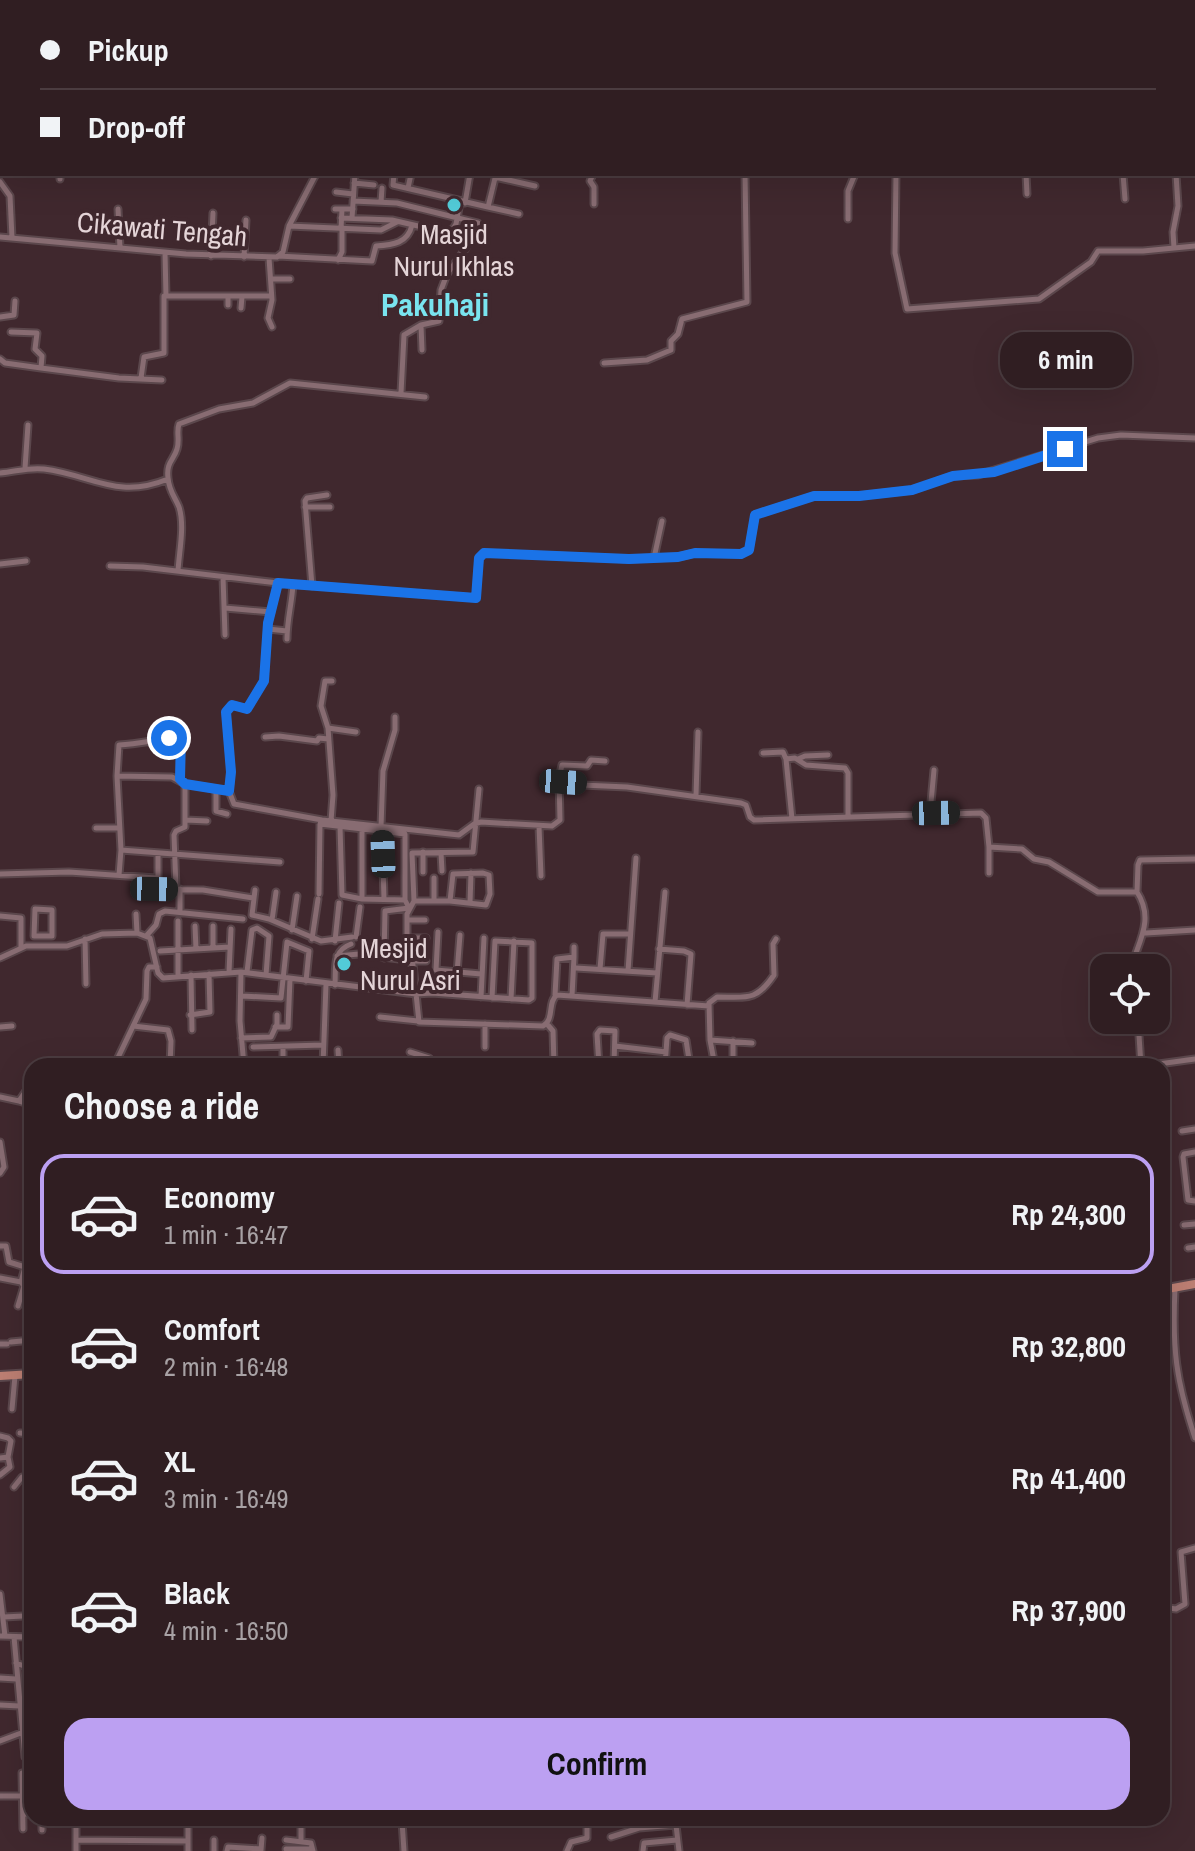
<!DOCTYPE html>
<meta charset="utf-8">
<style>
:root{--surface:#301e22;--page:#38272a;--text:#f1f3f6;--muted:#a8a2a5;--line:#4b3c40;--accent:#bca0f2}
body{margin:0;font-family:"Archivo Narrow",sans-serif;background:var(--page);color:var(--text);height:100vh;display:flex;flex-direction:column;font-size:30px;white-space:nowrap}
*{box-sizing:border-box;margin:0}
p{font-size:26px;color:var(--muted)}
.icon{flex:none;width:44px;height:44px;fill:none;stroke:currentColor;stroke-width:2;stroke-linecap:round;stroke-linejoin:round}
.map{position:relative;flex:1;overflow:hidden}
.sheet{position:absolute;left:24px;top:1058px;width:1146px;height:768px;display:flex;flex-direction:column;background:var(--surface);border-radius:24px;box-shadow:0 8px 32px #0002,0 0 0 2px var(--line)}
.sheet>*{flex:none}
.top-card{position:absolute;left:0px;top:0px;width:1196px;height:176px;box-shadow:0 8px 32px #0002,0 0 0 2px var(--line);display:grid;align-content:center;height:176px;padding:0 40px;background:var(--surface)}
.fabs{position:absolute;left:1090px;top:954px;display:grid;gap:16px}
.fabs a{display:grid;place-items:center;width:80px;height:80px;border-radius:16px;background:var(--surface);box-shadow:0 8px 32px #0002,0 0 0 2px var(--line);font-size:40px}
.end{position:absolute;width:36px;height:36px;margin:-18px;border:10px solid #1a73e8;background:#fff;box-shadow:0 0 0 4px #fff}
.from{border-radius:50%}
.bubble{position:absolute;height:56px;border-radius:24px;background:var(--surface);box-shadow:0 8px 32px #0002,0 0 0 2px var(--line);font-size:26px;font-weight:800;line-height:56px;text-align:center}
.car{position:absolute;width:24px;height:48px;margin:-24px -12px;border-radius:10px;box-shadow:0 0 6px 2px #0007;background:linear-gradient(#222 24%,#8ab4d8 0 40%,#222 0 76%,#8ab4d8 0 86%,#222 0)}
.top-card b{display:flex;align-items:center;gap:28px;height:76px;font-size:30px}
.top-card b+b{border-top:2px solid var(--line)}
.top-card i{width:20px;height:20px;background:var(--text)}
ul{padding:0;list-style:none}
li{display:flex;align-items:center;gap:24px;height:120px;margin:0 16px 12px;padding:0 24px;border:4px solid transparent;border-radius:24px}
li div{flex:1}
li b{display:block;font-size:30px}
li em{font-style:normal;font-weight:800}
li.active{border-color:var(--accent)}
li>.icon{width:72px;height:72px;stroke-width:1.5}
h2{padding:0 40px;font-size:36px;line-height:96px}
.action{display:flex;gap:16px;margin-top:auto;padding:16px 40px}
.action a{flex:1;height:92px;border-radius:24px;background:var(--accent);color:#111;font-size:32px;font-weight:800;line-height:92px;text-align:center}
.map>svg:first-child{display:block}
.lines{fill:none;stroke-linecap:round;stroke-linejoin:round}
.minor-casing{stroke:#5b474c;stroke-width:9}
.major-casing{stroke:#5b474c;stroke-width:12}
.minor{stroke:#886c72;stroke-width:5}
.major{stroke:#bd7f73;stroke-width:8}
.route{stroke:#1a73e8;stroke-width:10}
.poi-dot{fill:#52cbd8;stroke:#40282e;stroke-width:3}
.labels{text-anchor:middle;stroke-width:8;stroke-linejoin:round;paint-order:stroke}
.street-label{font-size:28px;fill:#e4d4d7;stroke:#40282e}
.poi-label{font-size:28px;fill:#e4d4d7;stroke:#40282e}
.quarter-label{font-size:32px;font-weight:bold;fill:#79e4ef;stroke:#40282e}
</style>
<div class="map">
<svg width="1195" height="1851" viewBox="0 0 1195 1851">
<rect width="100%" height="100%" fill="#40282e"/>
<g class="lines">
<defs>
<path id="minor" d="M84 0V2
M119 0V2
M377 0 378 2
M417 0 423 2
M63 2V0
M129 2 130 0
M142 2V0
M182 2V0
M287 2V0
M296 2V0
M915 2 916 0
M0 15H2
M0 28 2 41
M0 67H2
M0 128 2 127
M0 147 2 146
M1194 161H1195
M0 162H1
M60 174V179
M394 174 393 185 488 207 496 174
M593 174 590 181 594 187V204
M896 174 895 253 907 309 1039 299 1091 262 1098 251H1143L1195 246
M1026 174 1027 194
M1123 174 1125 199
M495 177 535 186
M0 182 10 196 12 238
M354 183 374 185
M408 188 411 174
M336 192 353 194
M353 201 397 203 478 223
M381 202 382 188
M465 203 470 174
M488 207 519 214
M118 209 120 248
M335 209H353
M341 218 392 220 444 232 453 229 456 224 460 202
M352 218 355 174
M848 219V191L855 174
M289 226 381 230 397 222
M341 229 342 209
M99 230H119
M0 237 186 254 277 257 283 252 289 226 316 174
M1174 248 1173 232 1178 206 1176 174
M165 253 166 296
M211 256 213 213
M278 256 372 261 376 246C393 245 408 243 412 225
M244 257 246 220
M269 258 272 300 268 318 272 327
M338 260 342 252V229
M271 279H290
M228 305V297
M241 308 242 297
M0 317 14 315 15 301
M421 325 422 350
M11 332 37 333 35 349 42 356 41 368
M0 359 5 363 41 368 119 378 162 380
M604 363 647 360 671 350V341L678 334 682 319 747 302 745 174
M141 378 144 357 164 353V296H271
M401 393 404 335 421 325 439 321 441 290 447 274 466 248 460 239 436 240 433 231
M25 468 28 425
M0 473C15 472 28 467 44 469 92 475 117 500 168 479
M305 507H330
M654 558 662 521
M0 564 26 561
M110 566 143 567 278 583 476 598 479 558 484 553 629 559 678 557 695 553 741 554 749 550 755 515 814 496H859L912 490 953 476 978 475 1098 438 1121 435 1195 438
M178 571C179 552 185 526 179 507 175 497 169 491 168 478 166 462 174 460 177 449 180 440 176 432 179 424L219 409 253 403 290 383 425 397
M223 577 225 635
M278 583 268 623 264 681 247 709 232 705 226 712 231 772 229 791 234 804 322 820 459 835 474 824 481 822 552 826 560 820 559 778 562 765 587 766 591 760 605 761
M312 586 305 501 307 498 327 495
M225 608 271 612
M268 629 287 631
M287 639C287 620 292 603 293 584
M178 722 181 737 180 779
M328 728 356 732
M265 737 279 736 317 741 319 738 328 739
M763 753 783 752 786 759
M798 759 805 756 828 755
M117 776 119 745C140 744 158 739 181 737
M559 784 627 787 741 803 746 805 750 817 754 820 981 813 986 818 989 847 1022 849 1034 859 1049 862 1098 892H1137C1155 920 1138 942 1131 968
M479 789 473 852 412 853 414 901 407 914V960L413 965 419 1022 543 1026C555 1019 547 1002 557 995L709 1006
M216 790V811L227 814
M696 796 698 732
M930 813 934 770
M792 819 786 759 795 758 806 765 845 768 848 773V817
M186 820 207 821
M331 821 333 795 328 728 321 706 325 681H332
M340 826 342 895 362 899 405 900
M539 826 541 876
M381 827 383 771 395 730V717
M96 828H119
M362 829V899
M382 831 384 899
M121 850 280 862
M423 852V872
M158 853V877
M441 853 442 871
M989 873V847
M0 874 69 872 156 878
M119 875 121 850 117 776 172 777 185 784 229 791
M154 889 203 890 253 898
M176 889 174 835 176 831 185 827V784
M255 890 252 915 269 919 321 941 352 937
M1137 892 1138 865 1140 860 1195 859
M319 894 320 824 405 834V900L409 908 385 911 384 958
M414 901H450L486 905 490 894 489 875 483 873 453 874 450 901
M434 901V878
M470 903 471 873
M35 909 52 910V936H34Z
M180 910V889
M136 914 137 933
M0 916 21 918V948
M272 920 276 892
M407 920H425
M195 926 196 949
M292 930 297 896
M438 932 436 970 481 974
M1146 933 1195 930
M147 935 156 925 159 914 165 911 243 919
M356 937 360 907
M407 938H426
M85 939 86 984
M312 939 318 899
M335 941 339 903
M213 948V926
M659 949 684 951 691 954 687 1005
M160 951 230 947
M337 956 359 954 407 960
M574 957V947
M0 958 26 946H67L102 934 137 933 150 938 158 973 163 978 241 972 416 994 432 993 529 1000 532 998V943L495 941 492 998
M411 961H426
M576 968 657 973
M600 969 603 934H630
M628 971 636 858
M229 972 231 929
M241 972 240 1021 244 1066
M247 972 252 930 257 928 269 936 266 975
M457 973 460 935
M191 975 192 1030
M178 976V921
M335 985C336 967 332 951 351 944
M555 995 557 959 574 957 572 996
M242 996 281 998 287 942 309 951 306 981
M481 997 484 938
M511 999 514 941
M655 1002 665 892
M190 1015 210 1012 209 974
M1098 1016 1104 1015
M380 1017 418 1021
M1138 1020 1141 1066
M547 1024 553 1031 554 1066
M133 1026 168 1030 171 1041 170 1066
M0 1027 12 1026
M275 1027H288L290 979
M241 1038 271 1037 277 1024V1015
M710 1040 752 1043
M733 1041V1066
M615 1046 666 1052
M253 1047 323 1045
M485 1047V1024
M338 1050 339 1066
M410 1052 429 1058V1066
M580 1065 639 1066
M114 1066 146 999 147 971 149 967H157
M283 1066V1047
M296 1066 323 1065
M323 1066 326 984
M599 1066 597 1034 600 1030 615 1031 614 1064
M665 1066 667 1038 670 1035 686 1040 690 1066
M715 1066 710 1040 709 1003 717 997C746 997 756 1002 774 975L773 944 776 939
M1144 1066 1195 1059
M0 1097 19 1101 32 1082
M19 1101 32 1105
M1182 1131 1195 1129
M0 1142 4 1167 0 1173
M1195 1152 1184 1154 1183 1157 1188 1200 1195 1201
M1184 1225 1195 1224
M0 1246H6L9 1262 25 1267 21 1282 24 1286 18 1306
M1188 1248 1195 1247
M0 1278 21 1282
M1175 1289C1172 1348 1176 1381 1195 1438
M11 1342 32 1340
M0 1344H7
M12 1409 15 1376
M20 1433 32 1434
M0 1436 8 1438 11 1441 8 1457 0 1458
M0 1475 10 1467 8 1457
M29 1477 32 1434
M14 1487 22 1477H32
M0 1594 5 1636
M1162 1607 1176 1609 1185 1604 1181 1552 1195 1548
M4 1617 23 1616
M0 1636 32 1637
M14 1637 25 1757
M16 1663 32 1669
M0 1678 16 1679
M0 1705 19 1706
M0 1741 21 1733
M24 1747 32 1745
M0 1796H32
M23 1814H32
M76 1818V1851
M144 1818 188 1819V1851
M678 1818 676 1825 679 1851
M23 1829 22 1773 32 1772
M42 1830V1818
M611 1837 639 1828 676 1825
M76 1840 188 1841
M286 1840 311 1843 313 1851
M301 1841V1818
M286 1849H309
M261 1850 262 1838
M214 1851V1840
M227 1851 228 1847 261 1849
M404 1851 402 1821 422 1818
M567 1851 571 1842 587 1838V1823
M643 1851 644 1843 677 1840"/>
<path id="major" d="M1162 1290 1195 1284
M0 1376 32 1374"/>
</defs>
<use href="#minor" class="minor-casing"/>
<use href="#major" class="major-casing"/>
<use href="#minor" class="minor"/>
<use href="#major" class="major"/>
</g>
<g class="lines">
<path class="route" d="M169 738 181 737 180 779 185 784 229 791 231 772 226 712 232 705 247 709 264 681 268 623 278 583 476 598 479 558 484 553 629 559 678 557 695 553 741 554 749 550 755 515 814 496H859L912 490 953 476 994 472 1065 449"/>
</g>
<g class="poi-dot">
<circle cx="454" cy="205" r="8"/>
<circle cx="344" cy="964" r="8"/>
</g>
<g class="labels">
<g class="street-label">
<text transform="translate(162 229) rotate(5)" y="10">Cikawati Tengah</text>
</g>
<g class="poi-label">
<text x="454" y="244">Masjid<tspan x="454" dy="32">Nurul Ikhlas</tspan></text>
<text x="360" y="958" text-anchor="start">Mesjid<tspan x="360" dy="32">Nurul Asri</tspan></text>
</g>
<g class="quarter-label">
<text x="435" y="316">Pakuhaji</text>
</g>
</g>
</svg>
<div class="fabs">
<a><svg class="icon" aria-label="locate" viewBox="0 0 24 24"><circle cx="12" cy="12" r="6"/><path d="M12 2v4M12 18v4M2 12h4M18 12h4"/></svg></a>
</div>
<i class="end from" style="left:169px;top:738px"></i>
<i class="end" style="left:1065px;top:449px"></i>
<div class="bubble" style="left:1000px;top:332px;width:132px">6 min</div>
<i class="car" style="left:563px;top:782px;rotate:94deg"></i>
<i class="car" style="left:936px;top:813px;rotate:89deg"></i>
<i class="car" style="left:383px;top:854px;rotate:358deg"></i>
<i class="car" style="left:154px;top:889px;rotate:91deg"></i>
<div class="top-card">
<b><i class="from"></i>Pickup</b>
<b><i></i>Drop-off</b>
</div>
<section class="sheet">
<h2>Choose a ride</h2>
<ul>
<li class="active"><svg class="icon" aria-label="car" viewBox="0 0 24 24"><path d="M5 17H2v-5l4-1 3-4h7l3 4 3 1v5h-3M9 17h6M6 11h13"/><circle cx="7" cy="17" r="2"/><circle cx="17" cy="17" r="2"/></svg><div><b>Economy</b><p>1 min · 16:47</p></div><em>Rp 24,300</em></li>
<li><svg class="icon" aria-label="car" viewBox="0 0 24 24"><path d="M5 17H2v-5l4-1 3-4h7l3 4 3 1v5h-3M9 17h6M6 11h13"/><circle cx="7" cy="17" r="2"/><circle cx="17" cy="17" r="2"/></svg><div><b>Comfort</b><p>2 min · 16:48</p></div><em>Rp 32,800</em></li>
<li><svg class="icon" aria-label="car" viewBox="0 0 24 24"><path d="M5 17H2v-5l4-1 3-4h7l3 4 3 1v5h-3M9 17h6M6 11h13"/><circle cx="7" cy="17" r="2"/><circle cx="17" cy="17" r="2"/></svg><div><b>XL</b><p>3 min · 16:49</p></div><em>Rp 41,400</em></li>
<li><svg class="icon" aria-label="car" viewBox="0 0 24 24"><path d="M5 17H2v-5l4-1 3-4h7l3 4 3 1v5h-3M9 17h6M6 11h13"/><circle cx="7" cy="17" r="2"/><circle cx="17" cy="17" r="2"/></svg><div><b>Black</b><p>4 min · 16:50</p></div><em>Rp 37,900</em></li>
</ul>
<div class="action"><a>Confirm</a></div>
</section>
</div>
